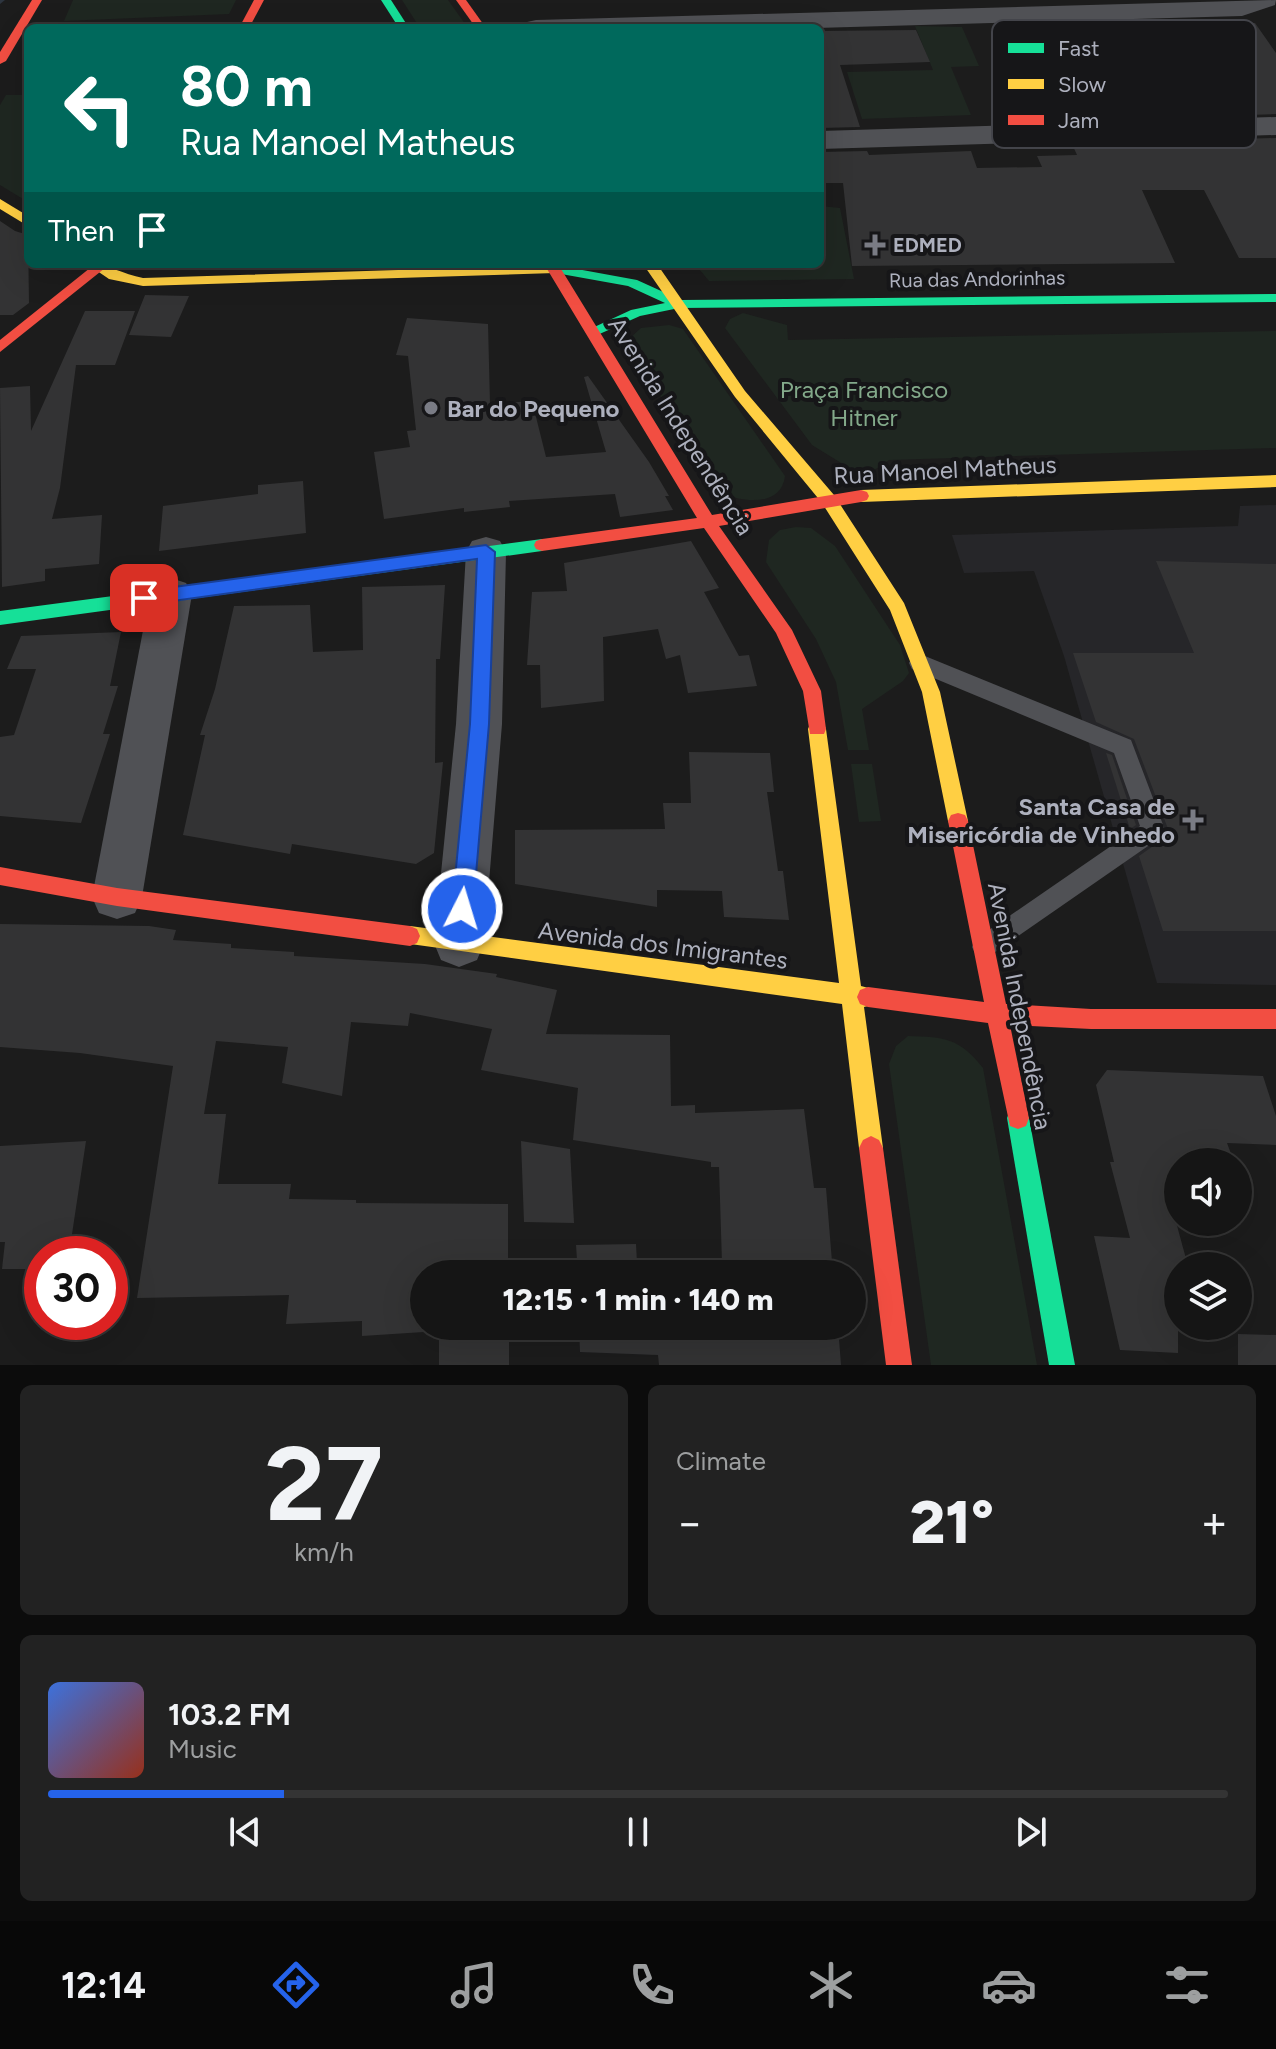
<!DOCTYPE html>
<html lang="en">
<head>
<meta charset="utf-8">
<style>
	:root { --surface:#151515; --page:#222; --text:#f1f3f6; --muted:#9d9fa0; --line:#343434; --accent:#2563eb }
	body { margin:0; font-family:Figtree,sans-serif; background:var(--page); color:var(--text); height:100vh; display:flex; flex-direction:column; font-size:30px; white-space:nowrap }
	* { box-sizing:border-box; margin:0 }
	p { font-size:26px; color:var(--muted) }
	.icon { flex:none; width:44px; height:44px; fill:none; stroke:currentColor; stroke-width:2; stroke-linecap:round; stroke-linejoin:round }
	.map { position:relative; height:1365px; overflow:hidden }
	.details { display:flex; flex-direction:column; gap:20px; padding:20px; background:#0c0c0c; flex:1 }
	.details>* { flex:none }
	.hud { position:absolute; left:24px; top:24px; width:800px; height:244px; border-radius:12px; box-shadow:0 8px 32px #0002,0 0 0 2px var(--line); background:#00695c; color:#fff; overflow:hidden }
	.buttons { position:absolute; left:1164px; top:1148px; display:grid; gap:16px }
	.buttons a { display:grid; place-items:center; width:88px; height:88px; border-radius:50%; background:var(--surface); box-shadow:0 8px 32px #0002,0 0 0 2px var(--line); font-size:40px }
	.speed { position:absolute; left:24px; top:1236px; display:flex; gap:16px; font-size:40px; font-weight:700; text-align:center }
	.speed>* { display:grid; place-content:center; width:104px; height:104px; border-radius:50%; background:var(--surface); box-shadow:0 8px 32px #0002,0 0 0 2px var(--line); line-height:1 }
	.speed .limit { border:12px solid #d22; background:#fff; color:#111 }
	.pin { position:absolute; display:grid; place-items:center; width:68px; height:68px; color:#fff; margin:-34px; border-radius:16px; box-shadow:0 4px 12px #0006 }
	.me { position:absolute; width:88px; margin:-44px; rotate:5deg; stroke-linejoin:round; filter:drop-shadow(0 0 6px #0008) }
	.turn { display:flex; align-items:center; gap:28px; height:168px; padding:0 24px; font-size:36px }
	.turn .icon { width:104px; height:104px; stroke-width:2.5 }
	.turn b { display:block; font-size:56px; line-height:68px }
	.then { display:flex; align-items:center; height:76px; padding:0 24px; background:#0003; gap:16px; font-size:30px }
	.big { font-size:60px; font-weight:800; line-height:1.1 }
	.details .tile { flex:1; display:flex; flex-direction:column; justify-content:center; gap:12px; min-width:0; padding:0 28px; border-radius:12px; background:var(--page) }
	.details .dial { align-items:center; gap:0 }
	.dial b { font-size:104px; line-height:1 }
	.song { display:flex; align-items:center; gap:24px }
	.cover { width:96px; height:96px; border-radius:12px; background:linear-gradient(135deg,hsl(220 70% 55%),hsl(10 70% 35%)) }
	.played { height:8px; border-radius:4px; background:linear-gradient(90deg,var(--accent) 20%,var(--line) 20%) }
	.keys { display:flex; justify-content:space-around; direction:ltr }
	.heat { display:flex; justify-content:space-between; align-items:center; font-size:44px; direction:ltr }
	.details .tiles { flex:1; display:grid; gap:20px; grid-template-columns:1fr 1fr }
	.tile:last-child { grid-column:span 2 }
	.trip { position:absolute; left:410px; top:1260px; width:456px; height:80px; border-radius:40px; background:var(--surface); box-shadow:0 8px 32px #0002,0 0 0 2px var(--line); font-weight:800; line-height:80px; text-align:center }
	.menu { display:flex; height:128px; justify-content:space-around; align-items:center; background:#080808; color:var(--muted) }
	.menu .icon { width:56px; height:56px }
	.menu .active { color:var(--accent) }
	.menu b { font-size:36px; color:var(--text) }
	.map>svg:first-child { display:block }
	.built { fill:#262629 }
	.green { fill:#1f2721 }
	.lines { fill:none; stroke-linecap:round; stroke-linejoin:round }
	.stream { fill:#2d353f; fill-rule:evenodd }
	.building { fill:#333334 }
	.lane { fill:#505155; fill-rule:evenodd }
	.street { fill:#505155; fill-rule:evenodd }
	.fast { fill:#16e098; fill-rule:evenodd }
	.slow { fill:#ffcf43; fill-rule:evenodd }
	.jam { fill:#f24e42; fill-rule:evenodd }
	.route { fill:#2563eb; stroke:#184099; stroke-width:2 }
	.poi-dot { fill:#7a7c85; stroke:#161618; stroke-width:3 }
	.labels { text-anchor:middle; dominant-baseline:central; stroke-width:8; stroke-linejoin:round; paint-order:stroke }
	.far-poi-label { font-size:20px; font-weight:bold; fill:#adb0bd; stroke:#161618; text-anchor:start }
	.far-street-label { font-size:20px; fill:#adb0bd; stroke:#161618 }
	.park-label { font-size:24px; fill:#83a98a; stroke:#161618 }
	.poi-label { font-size:24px; font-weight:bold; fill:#adb0bd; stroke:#161618; text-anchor:start }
	.street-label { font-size:24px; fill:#adb0bd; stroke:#161618 }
	.key { fill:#161618; stroke:#43444a; stroke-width:2 }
	.key-label { font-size:22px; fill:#adb0bd }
</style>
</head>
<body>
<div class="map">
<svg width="1276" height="1365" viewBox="0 0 1276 1365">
	<rect width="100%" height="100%" fill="#1c1c1c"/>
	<polygon class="built" points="1276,505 1276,985 1157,983 1064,656 1034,571 964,573 952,535 1238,526 1240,506"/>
	<g class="green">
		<polygon points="73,0 236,0 229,14 64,21"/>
		<polygon points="402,0 448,0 468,28 420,28"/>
		<polygon points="915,26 962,27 979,66 951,67 971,115 862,119 847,72 933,70"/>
		<polygon points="6,95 28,95 28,202 0,185 0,105"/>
		<polygon points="820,206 840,208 854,279 709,281 695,264 820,264"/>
		<polygon points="743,313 787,325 788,340 1276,331 1276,448 889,460 864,477 812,445 725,328 730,319"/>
		<path d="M669,325L683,329L785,476C781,507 745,502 722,494L629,346L628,340L641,328Z"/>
		<polygon points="796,527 811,528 835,546 900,645 909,673 903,681 862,709 869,750 848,750 836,682 816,639 766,562 769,540 780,530"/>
		<polygon points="851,764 872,764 881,821 859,822"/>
		<path d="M908,1036C945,1037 959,1038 983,1068L1037,1365H931L889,1064L896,1046Z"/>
	</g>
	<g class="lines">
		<polygon class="stream" points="0,0 5,0 0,4"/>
	</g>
	<g class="building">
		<polygon points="1159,23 1255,23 1276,53 1276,114 1060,121 1028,57 1014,57 999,27 1160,26"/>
		<polygon points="916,30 930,62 840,65 860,127 820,128 820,31"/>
		<polygon points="1276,138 1276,258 1239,258 1204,190 1142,190 1175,263 852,266 843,183 826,183 820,166 820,152 867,151 869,155 971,151 977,168 1042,167 1037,156 1077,155 1072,144"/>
		<polygon points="0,221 15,231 28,235 29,303 13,315 0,315"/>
		<polygon points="145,295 189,296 171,337 129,335"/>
		<polygon points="85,311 135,311 115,365 76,365 60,488 52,519 102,515 99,564 45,569 45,581 2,587 0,388 30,386 31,431"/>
		<polygon points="407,318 488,324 490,404 532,401 546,457 606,452 584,377 588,376 649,462 669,496 665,496 673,510 620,517 615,494 509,501 510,507 464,512 464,508 384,519 374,452 410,447 407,431 416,430 408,356 396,355"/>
		<polygon points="303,481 306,533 159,551 163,506 258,494 258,485"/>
		<polygon points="691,541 719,588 704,592 739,656 749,655 757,686 688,693 680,655 666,659 658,629 603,637 604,701 541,708 540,665 527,665 532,592 567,591 564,563"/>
		<polygon points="1156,561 1276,564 1276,931 1163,931 1139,856 1163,839 1168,829 1134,739 1096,722 1073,653 1194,653"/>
		<polygon points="445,585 440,659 436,659 435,763 443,762 434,853 416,864 292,844 290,854 183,835 205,735 200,735 215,689 234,606 310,605 313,652 363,650 362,587"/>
		<polygon points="121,632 110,686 118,686 103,734 110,734 81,823 0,816 0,737 14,735 36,669 7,669 21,636"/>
		<polygon points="689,752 770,753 774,792 767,792 778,871 783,871 789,920 724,917 722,891 657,890 657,907 515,884 515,830 665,829 663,803 691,803"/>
		<polygon points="1106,753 1112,755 1136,825 1130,829"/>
		<polygon points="0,924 149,926 176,930 173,940 231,944 231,948 294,952 294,956 425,964 497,974 496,977 557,990 546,1034 670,1035 671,1106 695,1105 695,1113 804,1109 814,1188 826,1188 833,1274 578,1274 576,1245 636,1244 637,1263 722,1263 719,1167 711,1167 711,1162 573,1140 578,1088 481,1070 492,1029 410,1013 408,1026 351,1022 342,1096 282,1083 288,1047 216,1041 204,1114 226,1114 218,1184 291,1184 289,1199 356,1200 356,1203 508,1204 508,1274 424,1274 424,1326 509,1326 509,1365 439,1365 439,1331 362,1336 362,1321 286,1324 289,1295 137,1298 173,1066 80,1053 0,1047"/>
		<polygon points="1107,1070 1263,1076 1276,1116 1276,1145 1227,1143 1234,1162 1178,1162 1176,1222 1188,1266 1178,1266 1178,1353 1120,1350 1094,1236 1130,1238 1110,1162 1114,1162 1096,1085"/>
		<polygon points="86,1141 69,1254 42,1254 42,1269 2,1269 5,1242 0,1242 0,1146"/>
		<polygon points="521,1141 570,1149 574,1223 524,1222"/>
		<polygon points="579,1326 838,1326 841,1365 659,1365 658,1355 580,1352"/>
		<polygon points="1238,1334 1276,1335 1276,1365 1238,1365"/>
	</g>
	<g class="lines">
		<polygon class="lane" points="920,654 1131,740 1165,830 1161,837 985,959 976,955 972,947 976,939 1140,826 1114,753 912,669 909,663 912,657"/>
		<g class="street">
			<polygon points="1276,0 1275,5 1242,16 816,28 523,28 527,22 536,20"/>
			<polygon points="1276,117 1276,135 820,149 820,131"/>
			<polygon points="486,537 500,541 506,552 502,724 484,943 477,960 459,967 441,960 434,943 456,724 466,552 472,541"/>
			<polygon points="171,578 186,583 192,594 142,897 135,913 117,919 99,913 92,897 150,594 156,583"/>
		</g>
		<g class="fast">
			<polygon points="381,0 391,0 409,28 399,28"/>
			<polygon points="555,265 637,280 681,300 1276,294 1276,302 679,308 640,316 595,336 588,332 590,329 631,310 665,303 628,286 550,272 548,269"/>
			<polygon points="542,539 550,545 542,551 0,625 0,611"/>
			<polygon points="1018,1107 1026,1110 1029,1118 1075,1365 1049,1365 1007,1118 1010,1110"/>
		</g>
		<g class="slow">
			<polygon points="0,199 28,216 28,226 0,209"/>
			<path d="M87,264C107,264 123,274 143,278L555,265L562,269L555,273L143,286L109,279Z"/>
			<polygon points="643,264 657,264 745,391 834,495 904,603 940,692 968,821 965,827 958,829 951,827 948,821 922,692 890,610 822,503 735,397"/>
			<polygon points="1276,475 1276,487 861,502 853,496 861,490"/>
			<polygon points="817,721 824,724 826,729 861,986 876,990 879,997 876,1004 864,1007 883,1148 879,1156 871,1160 863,1156 859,1148 842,1004 403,943 400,936 403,929 410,926 839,983 808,729 810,724"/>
		</g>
		<g class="jam">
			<polygon points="32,0 42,0 6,61 0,64 0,52"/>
			<polygon points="254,0 264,0 249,28 239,28"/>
			<polygon points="456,0 466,0 486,28 476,28"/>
			<polygon points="95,264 110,264 0,352 0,340"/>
			<polygon points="544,264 558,264 712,515 861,490 867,492 869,496 867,500 861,502 719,526 792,630 821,691 826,729 824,734 810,734 803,691 776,633 704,528 542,551 536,549 534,545 536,541 542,539 697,518"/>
			<polygon points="958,813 965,815 968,821 1006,1004 1091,1009 1276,1009 1276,1029 1091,1029 1010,1025 1029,1118 1026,1126 1018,1129 1010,1126 988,1023 868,1007 860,1004 857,997 860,990 868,987 984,1002 948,821 951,815"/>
			<polygon points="0,867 117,888 410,926 417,929 420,936 417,943 410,946 117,906 0,885"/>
			<polygon points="871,1136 879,1140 883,1148 912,1365 886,1365 859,1148 863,1140"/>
		</g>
	</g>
	<polygon class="route" points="486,545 495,552 489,724 473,909 470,915 462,918 455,915 452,909 470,724 477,559 144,605 136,598 144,591"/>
	<g class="poi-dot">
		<path d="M871 233h8v8h8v8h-8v8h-8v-8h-8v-8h8z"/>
		<circle cx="431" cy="408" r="8"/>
		<path d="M1189 808h8v8h8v8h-8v8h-8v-8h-8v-8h8z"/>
	</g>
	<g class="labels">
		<g class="far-poi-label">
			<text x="893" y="245">EDMED</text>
		</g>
		<g class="far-street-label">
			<text transform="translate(977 279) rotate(-1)">Rua das Andorinhas</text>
		</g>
		<g class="park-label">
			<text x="864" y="389">Praça Francisco<tspan x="864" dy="28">Hitner</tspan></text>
		</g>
		<g class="poi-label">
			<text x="447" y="408">Bar do Pequeno</text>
			<text x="1175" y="806" text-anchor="end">Santa Casa de<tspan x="1175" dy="28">Misericórdia de Vinhedo</tspan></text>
		</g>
		<g class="street-label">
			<text transform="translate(681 426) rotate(58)">Avenida Independência</text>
			<text transform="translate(945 470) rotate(-3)">Rua Manoel Matheus</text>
			<text transform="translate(663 945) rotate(7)">Avenida dos Imigrantes</text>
			<text transform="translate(1020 1006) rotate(79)">Avenida Independência</text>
		</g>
	</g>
	<rect x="992" y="20" width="264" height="128" rx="12" class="key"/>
	<rect x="1008" y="43" width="36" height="10" fill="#16e098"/>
	<rect x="1008" y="79" width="36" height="10" fill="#ffcf43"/>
	<rect x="1008" y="115" width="36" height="10" fill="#f24e42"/>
	<g class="key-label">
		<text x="1058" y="56">Fast</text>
		<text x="1058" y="92">Slow</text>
		<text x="1058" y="128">Jam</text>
	</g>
</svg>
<div class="buttons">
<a><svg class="icon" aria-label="sound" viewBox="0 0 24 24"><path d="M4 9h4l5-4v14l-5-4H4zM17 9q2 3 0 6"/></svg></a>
<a><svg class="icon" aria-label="layers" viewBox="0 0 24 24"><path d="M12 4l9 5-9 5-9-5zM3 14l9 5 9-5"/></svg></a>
</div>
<div class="speed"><div class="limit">30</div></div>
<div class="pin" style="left:144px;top:598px;background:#d93025"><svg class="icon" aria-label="arrive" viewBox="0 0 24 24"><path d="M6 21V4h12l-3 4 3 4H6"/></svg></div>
<svg class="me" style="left:462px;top:909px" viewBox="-20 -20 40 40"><circle r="17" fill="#2563eb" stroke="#fff" stroke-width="3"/><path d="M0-11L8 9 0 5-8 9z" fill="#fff"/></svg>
<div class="trip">12:15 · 1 min · 140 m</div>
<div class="hud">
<div class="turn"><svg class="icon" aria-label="left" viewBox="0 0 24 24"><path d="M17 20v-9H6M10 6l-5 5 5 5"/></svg><div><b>80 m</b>Rua Manoel Matheus</div></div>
<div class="then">Then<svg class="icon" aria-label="arrive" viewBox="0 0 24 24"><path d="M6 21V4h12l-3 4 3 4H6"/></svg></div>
</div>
</div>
<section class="details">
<div class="tiles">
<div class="tile dial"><b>27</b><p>km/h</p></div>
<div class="tile"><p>Climate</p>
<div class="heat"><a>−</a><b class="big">21°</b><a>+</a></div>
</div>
<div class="tile">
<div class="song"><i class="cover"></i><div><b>103.2 FM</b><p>Music</p></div></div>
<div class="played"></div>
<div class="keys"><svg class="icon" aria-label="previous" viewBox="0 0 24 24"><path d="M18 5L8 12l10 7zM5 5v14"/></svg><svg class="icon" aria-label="pause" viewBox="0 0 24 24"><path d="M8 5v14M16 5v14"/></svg><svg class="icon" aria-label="next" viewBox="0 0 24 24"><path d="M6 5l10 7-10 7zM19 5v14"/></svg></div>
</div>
</div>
</section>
<nav class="menu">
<b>12:14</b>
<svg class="icon active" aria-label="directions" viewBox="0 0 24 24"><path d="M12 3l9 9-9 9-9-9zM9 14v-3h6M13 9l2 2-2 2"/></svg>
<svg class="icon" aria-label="music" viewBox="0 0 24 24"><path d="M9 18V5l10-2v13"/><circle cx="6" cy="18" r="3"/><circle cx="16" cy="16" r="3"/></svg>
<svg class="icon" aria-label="phone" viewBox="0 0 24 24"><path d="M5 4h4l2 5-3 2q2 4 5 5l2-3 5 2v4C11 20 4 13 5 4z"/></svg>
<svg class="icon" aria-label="climate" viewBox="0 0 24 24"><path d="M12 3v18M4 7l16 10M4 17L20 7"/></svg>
<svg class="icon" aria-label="car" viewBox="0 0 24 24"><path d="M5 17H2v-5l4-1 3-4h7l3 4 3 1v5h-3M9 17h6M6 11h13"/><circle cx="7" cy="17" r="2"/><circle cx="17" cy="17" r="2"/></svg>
<svg class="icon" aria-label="filters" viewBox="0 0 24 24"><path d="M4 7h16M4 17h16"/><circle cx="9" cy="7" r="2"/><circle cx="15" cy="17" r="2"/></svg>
</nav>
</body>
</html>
